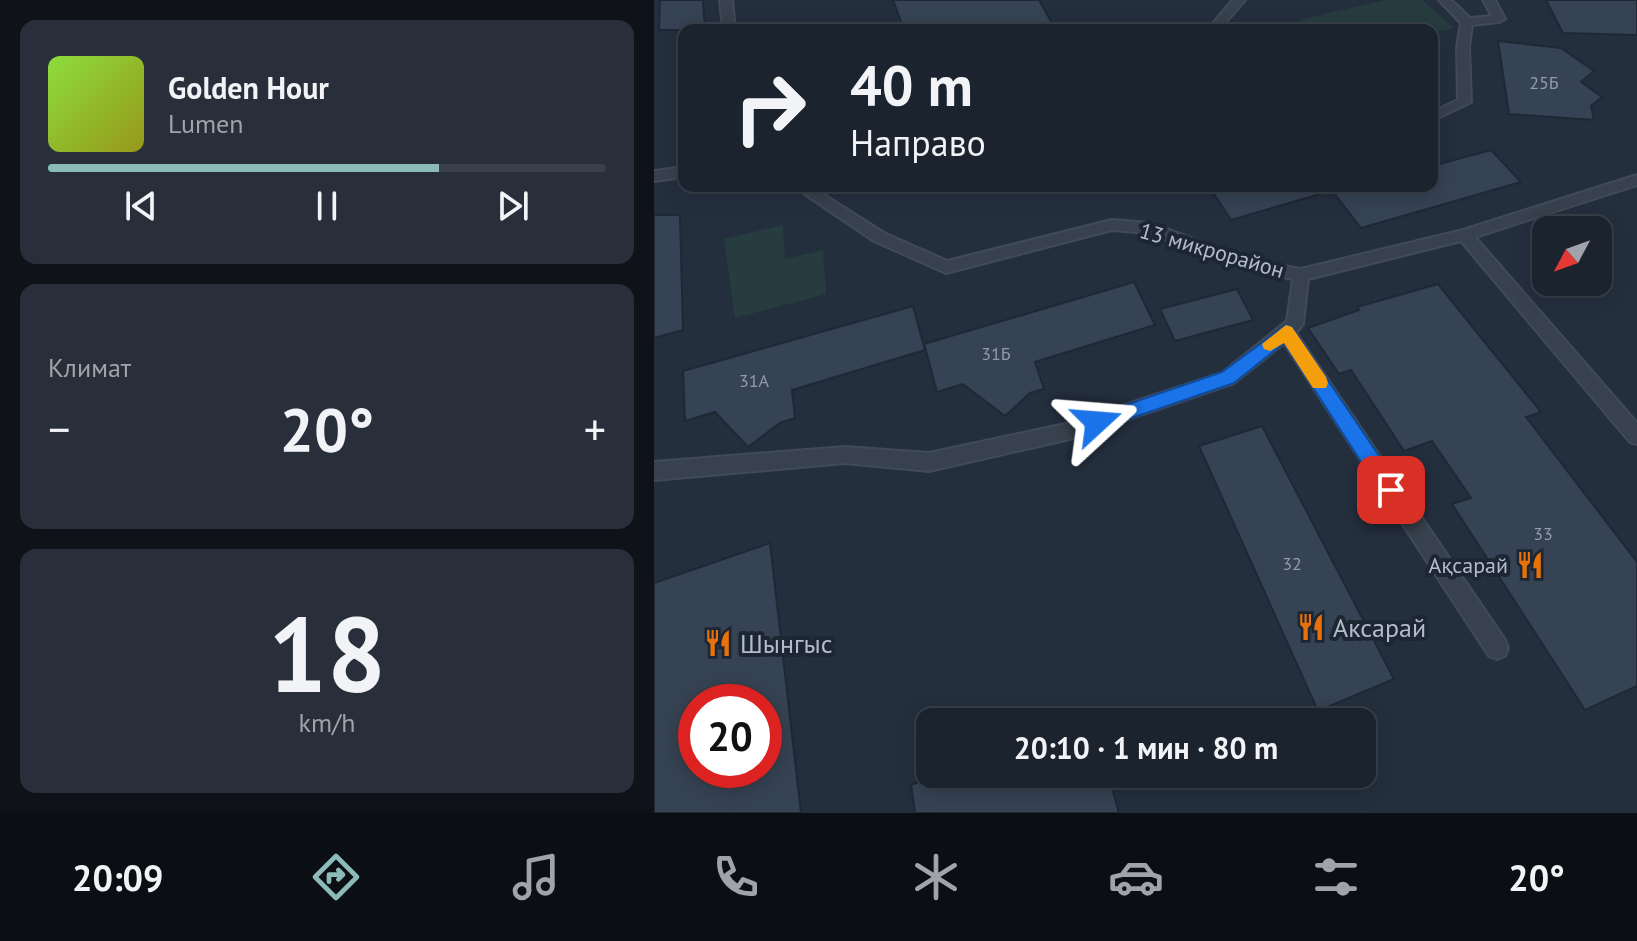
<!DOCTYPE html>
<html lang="ru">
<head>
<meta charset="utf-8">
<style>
	:root { --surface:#1b232e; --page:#282f3a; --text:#f1f3f6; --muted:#a0a4aa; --line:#39404a; --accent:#8bbbb9 }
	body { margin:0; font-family:"PT Sans",sans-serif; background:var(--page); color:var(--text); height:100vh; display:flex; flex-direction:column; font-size:30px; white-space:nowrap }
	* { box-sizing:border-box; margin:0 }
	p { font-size:26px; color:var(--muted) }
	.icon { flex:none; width:44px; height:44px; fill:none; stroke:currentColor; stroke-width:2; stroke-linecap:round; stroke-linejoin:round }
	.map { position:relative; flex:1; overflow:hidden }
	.panel { display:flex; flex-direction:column; gap:20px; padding:20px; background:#0f1319; width:654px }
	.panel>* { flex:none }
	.hud { position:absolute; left:24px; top:24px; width:760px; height:168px; border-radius:16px; box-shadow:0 4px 20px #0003,0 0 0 2px var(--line); background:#1b232e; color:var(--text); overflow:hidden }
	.needle { width:52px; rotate:229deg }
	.buttons { position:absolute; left:878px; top:216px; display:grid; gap:16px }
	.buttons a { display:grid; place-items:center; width:80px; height:80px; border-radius:16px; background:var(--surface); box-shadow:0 4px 20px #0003,0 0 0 2px var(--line); font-size:40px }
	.speed { position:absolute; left:24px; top:684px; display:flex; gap:16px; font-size:40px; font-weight:700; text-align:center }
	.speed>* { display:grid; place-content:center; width:104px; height:104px; border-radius:50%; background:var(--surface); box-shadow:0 4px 20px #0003,0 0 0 2px var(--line); line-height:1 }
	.speed .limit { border:12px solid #d22; background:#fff; color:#111 }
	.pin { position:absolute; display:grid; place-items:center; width:68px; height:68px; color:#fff; margin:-34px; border-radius:16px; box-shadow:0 4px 12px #0006 }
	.me { position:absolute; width:88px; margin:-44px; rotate:71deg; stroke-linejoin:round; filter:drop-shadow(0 0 6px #0008) }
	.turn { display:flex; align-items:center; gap:28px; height:168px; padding:0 40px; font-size:36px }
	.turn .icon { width:104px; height:104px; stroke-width:2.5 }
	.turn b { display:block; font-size:56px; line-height:68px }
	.big { font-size:60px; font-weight:700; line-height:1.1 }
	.panel .card { flex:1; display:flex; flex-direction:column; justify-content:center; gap:12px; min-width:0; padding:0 28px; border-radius:16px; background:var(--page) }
	.panel .dial { align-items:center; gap:0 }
	.dial b { font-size:104px; line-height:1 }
	.song { display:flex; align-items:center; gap:24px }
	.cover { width:96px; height:96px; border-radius:12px; background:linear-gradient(135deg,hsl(90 70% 55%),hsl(60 70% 35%)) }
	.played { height:8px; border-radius:4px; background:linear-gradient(90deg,var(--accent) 70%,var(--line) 70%) }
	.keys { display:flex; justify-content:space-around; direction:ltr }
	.heat { display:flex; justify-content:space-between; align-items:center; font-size:44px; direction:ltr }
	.trip { position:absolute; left:262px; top:708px; width:460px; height:80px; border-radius:16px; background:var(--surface); box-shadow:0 4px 20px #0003,0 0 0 2px var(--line); font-weight:700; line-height:80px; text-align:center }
	.tab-bar { display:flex; height:128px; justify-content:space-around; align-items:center; background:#0b0e12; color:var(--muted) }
	.tab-bar .icon { width:56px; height:56px }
	.tab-bar .selected { color:var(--accent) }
	.tab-bar b { font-size:36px; color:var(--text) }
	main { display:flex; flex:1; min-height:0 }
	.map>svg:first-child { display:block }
	.green { fill:#263c3f }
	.building { fill:#364354; stroke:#1f2835; stroke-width:2; fill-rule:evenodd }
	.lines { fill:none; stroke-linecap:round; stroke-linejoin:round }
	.lane-casing { stroke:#414a57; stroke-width:4 }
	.lane { fill:#38414e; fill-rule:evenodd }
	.route { fill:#1a73e8; stroke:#114b97; stroke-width:2 }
	.slow { fill:#f59e0b }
	.labels { text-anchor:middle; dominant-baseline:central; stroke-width:8; stroke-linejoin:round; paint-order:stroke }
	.number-label { font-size:18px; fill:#929caa }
	.street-label { font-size:22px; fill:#b4bcc9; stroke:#1d2633 }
	.poi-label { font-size:22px; fill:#b4bcc9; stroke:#1d2633; text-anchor:end }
	.near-poi-label { font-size:26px; fill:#b4bcc9; stroke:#1d2633; text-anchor:start }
</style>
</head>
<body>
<main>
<section class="panel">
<div class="card">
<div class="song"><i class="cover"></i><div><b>Golden Hour</b><p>Lumen</p></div></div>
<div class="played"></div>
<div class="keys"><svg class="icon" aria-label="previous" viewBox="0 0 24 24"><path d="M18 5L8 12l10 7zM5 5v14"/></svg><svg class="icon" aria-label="pause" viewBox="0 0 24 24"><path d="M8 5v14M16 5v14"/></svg><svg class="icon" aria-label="next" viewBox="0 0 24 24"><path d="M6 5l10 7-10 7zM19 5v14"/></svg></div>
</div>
<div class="card"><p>Климат</p>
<div class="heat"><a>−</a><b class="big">20°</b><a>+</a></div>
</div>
<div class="card dial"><b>18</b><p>km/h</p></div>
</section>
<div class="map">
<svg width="983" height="813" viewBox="0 0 983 813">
	<rect width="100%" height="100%" fill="#242f3e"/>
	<g class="green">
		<polygon points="732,0 768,0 800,28 778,33 778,30 654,30 645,20"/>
		<polygon points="129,225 131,259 169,250 172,294 81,318 70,239"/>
	</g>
	<g class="building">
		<polygon points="6,0 49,0 51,30 5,30"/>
		<polygon points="239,0 385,0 402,30 250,30"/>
		<polygon points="892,0 983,0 983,35 909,33"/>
		<polygon points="844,41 907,48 940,71 927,82 948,97 937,106 940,120 855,114"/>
		<polygon points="837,150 867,182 707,228 680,193 707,186 778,186 778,166"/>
		<polygon points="555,186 665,186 666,194 577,220"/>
		<polygon points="0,215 26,215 29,330 0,338"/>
		<polygon points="480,282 501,325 381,362 390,389 376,393 351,416 309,384 283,392 270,344"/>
		<polygon points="784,284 887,412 872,417 983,562 983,686 931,710 798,504 817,498 778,441 750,451 697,370 685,374 654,328 705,310 703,307"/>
		<polygon points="583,289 599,320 521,341 506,309"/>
		<polygon points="259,306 271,350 138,390 141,418 126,423 94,447 61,412 31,421 29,371"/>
		<polygon points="608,426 740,679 664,711 545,446"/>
		<path d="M116,543L147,813H0V583ZM42,702H110V770H42Z"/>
		<polygon points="286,774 454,774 465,813 261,813 257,785"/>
	</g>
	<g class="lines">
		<g class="lane-casing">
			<g id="lane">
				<polygon points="66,0 78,0 81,30 69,30"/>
				<polygon points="579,0 591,0 571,23 574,30 562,30 559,23"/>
				<polygon points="785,0 797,0 816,18 838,16 829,0 841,0 851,19 845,22 818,25 815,47 817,102 778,121 778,112 804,100 803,47 807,23"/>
				<polygon points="30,167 30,177 0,181 0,171"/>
				<polygon points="983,175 983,185 821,237 983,423 983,444 976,442 807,241 654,279 649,324 642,333 851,640 854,648 851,656 843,659 835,656 630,343 580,383 416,439 275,471 191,463 0,480 0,462 191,447 275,453 416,423 568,373 633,321 639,279 588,269 494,233 458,230 292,273 220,241 139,186 156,186 230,233 293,261 458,220 496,223 596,260 647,269 809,230"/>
			</g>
		</g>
		<use href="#lane" class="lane"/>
	</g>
	<polygon class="route" points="632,325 638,327 744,484 747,490 744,497 737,499 730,497 630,343 580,383 443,430 436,428 433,422 436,417 568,372"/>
	<polygon class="slow" points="632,325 638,327 672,377 674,383 672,388 659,388 630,343 616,351 610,349 608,344"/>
	<defs>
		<g id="restaurant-bare" transform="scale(2.16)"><path d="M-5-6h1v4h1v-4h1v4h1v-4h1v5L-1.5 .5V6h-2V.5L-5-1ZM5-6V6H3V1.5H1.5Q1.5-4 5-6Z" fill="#e8710a" stroke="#1d2633" stroke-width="2.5" paint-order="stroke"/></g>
	</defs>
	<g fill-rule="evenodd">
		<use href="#restaurant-bare" x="876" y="565"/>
		<use href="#restaurant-bare" x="657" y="627"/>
		<use href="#restaurant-bare" x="64" y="643"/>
	</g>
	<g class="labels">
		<g class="number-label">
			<text x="890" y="82">25Б</text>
			<text x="342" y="353">31Б</text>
			<text x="100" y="380">31А</text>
			<text x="889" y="533">33</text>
			<text x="638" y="563">32</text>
		</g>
		<g class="street-label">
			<text transform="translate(558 250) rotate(16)">13 микрорайон</text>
		</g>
		<g class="poi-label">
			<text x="854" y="565">Ақсарай</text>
		</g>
		<g class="near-poi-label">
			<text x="679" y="627">Аксарай</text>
			<text x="86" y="643">Шынгыс</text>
		</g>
	</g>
</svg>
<div class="buttons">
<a><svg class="needle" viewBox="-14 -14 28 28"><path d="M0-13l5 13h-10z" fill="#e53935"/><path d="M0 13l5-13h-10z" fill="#a0a4aa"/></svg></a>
</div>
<div class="speed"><div class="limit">20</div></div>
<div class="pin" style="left:737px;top:490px;background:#d93025"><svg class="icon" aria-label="arrive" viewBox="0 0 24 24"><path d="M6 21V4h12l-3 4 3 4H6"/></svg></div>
<svg class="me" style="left:443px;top:422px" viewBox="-20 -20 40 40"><path d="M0-17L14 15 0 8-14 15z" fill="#1a73e8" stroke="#fff" stroke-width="4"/></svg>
<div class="trip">20:10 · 1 мин · 80 m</div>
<div class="hud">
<div class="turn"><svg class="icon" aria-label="right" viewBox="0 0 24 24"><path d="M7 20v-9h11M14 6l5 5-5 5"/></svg><div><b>40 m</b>Направо</div></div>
</div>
</div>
</main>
<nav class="tab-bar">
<b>20:09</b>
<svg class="icon selected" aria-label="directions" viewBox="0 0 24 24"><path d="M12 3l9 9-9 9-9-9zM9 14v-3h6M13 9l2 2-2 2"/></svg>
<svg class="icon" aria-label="music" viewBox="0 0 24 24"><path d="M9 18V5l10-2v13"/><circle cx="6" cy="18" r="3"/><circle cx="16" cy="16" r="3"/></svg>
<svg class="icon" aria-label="phone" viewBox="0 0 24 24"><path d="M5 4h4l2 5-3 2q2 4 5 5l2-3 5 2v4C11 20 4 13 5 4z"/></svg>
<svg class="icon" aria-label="climate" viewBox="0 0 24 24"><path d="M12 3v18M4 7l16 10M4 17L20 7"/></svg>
<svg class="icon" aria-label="car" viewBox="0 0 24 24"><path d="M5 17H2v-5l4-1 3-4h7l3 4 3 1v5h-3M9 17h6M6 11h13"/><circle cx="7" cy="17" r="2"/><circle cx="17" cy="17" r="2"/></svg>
<svg class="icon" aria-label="filters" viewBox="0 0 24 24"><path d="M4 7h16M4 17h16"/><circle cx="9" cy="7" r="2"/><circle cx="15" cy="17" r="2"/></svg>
<b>20°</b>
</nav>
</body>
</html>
